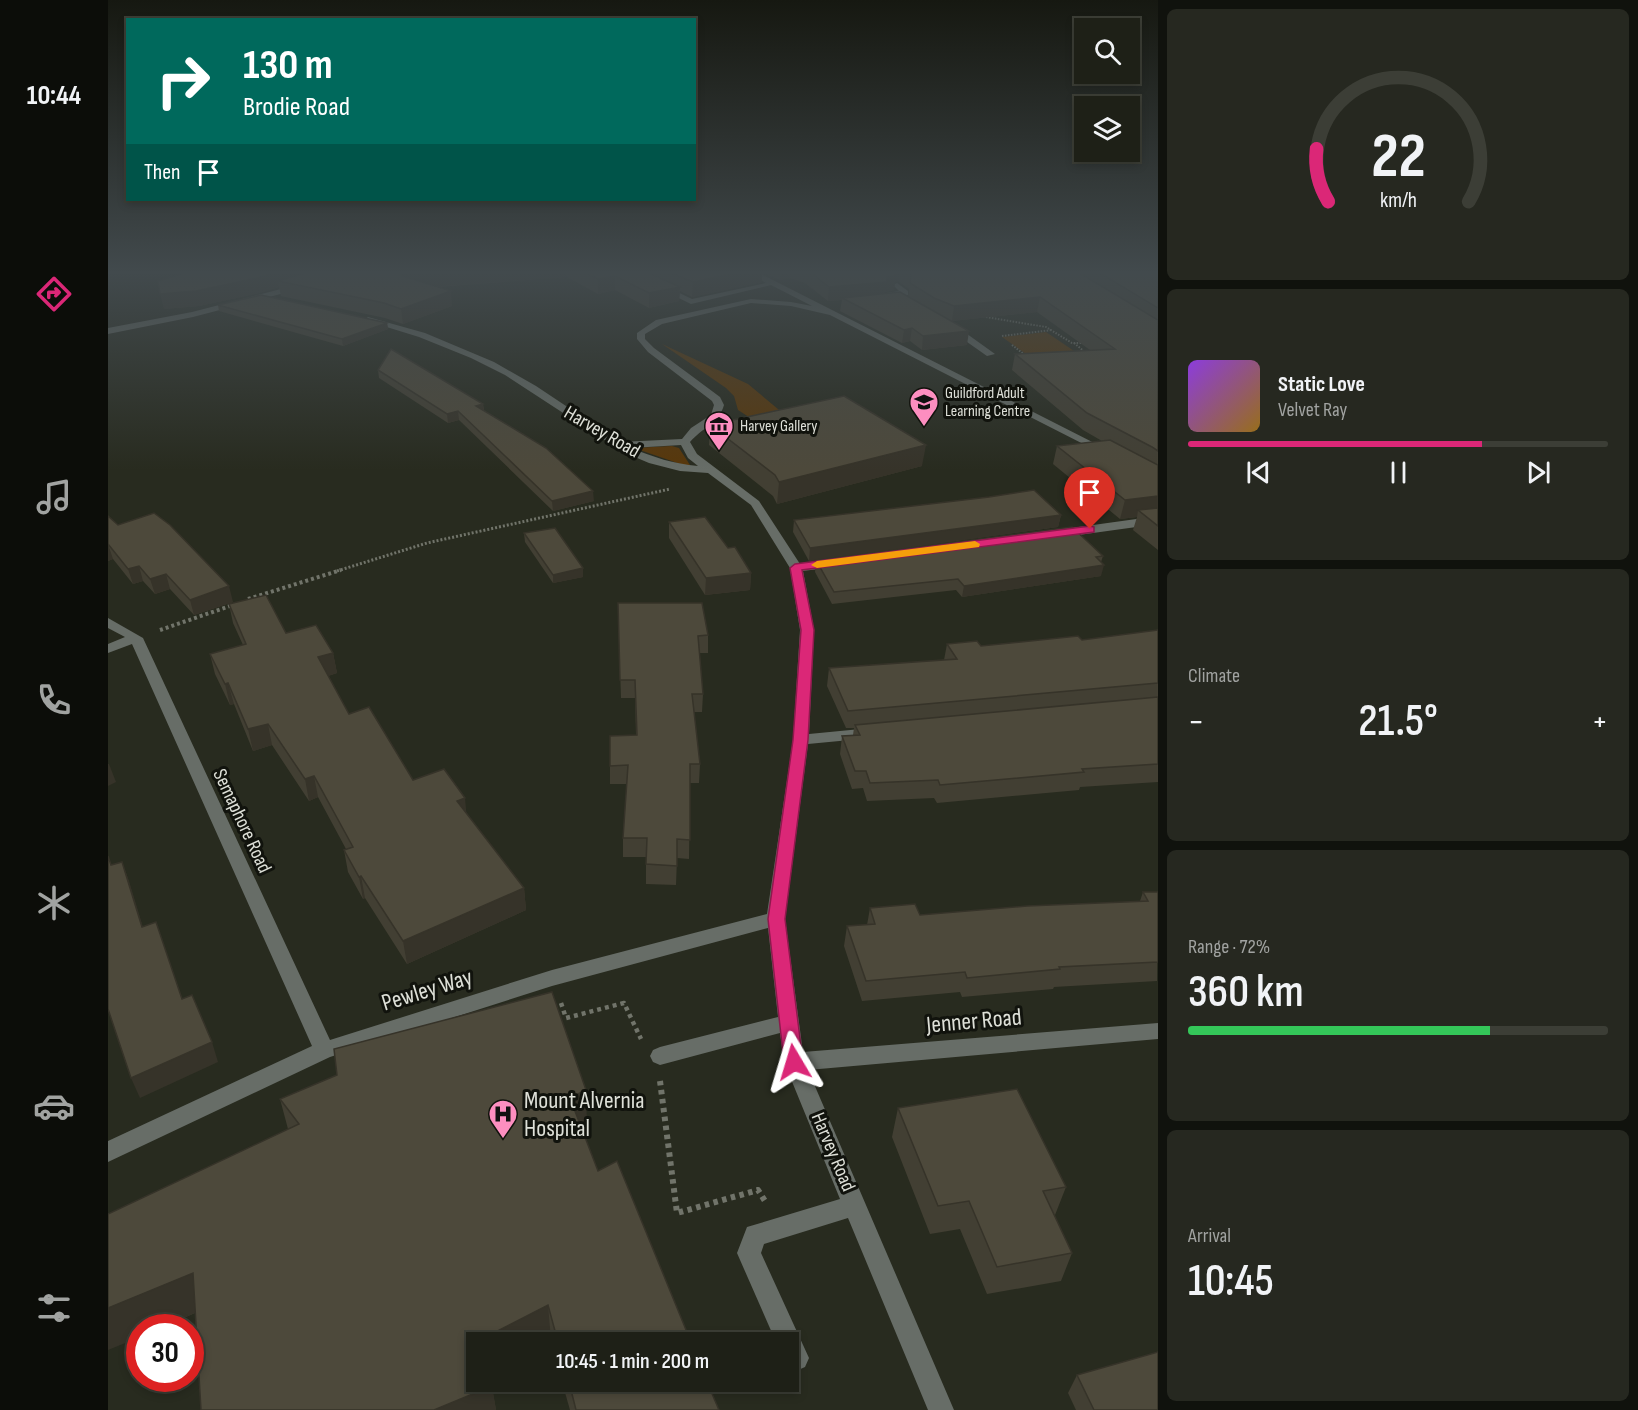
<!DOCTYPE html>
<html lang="en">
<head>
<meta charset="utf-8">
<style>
	:root { --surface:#1e2017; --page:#262820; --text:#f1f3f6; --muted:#a1a3a1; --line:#3c3e36; --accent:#db2777 }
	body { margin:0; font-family:"Sofia Sans Condensed",sans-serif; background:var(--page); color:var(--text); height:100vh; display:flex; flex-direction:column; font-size:22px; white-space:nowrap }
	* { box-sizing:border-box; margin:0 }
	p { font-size:20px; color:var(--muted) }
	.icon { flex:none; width:33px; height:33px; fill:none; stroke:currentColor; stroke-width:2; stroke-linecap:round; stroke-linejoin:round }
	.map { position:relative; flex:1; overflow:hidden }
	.drawer { display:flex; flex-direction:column; gap:9px; padding:9px; background:#10120d; width:480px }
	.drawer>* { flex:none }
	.hud { position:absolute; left:18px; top:18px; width:570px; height:183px; border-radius:0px; box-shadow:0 3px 9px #0003,0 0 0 2px var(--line); background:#00695c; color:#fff; overflow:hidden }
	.tools { position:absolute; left:966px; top:18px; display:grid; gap:12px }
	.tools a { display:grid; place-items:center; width:66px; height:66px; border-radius:0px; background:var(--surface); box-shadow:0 3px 9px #0003,0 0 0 2px var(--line); font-size:30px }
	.speed { position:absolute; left:18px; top:1314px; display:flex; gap:12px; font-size:30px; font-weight:700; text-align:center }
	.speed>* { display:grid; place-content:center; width:78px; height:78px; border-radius:50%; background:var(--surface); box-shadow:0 3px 9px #0003,0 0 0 2px var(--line); line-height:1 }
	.speed .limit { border:9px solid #d22; background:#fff; color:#111 }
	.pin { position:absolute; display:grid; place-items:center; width:51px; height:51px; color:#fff; margin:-62px -26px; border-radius:50% 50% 50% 0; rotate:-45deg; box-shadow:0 0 6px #0007 }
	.pin .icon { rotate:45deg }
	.me { position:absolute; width:66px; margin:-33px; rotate:353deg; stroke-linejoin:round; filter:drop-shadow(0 0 4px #0008) }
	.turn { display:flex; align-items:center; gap:21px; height:126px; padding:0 18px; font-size:27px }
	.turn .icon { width:78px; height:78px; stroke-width:2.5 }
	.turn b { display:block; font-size:42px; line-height:51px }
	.then { display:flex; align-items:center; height:57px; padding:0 18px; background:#0003; gap:12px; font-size:22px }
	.big { font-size:45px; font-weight:600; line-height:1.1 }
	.drawer .tile { flex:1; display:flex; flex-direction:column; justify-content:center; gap:9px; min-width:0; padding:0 21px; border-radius:9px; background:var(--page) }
	.drawer .dial { align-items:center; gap:0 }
	.dial svg { height:156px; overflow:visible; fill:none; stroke:var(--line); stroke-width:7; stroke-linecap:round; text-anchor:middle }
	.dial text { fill:var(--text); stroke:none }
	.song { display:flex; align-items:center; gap:18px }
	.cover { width:72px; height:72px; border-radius:9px; background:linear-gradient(135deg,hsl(270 70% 55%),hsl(40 70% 35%)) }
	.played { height:6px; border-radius:3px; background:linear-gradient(90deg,var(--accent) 70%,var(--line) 70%) }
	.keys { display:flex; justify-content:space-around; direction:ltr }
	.heat { display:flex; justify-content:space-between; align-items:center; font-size:33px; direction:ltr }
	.charge { height:9px; border-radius:4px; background:linear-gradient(90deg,#34c759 72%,var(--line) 0) }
	.trip { position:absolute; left:358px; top:1332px; width:333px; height:60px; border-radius:0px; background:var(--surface); box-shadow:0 3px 9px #0003,0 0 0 2px var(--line); font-weight:600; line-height:60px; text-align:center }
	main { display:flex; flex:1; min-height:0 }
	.tab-bar { display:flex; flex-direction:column; width:108px; justify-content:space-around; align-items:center; background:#0c0d09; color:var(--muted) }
	.tab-bar .icon { width:42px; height:42px }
	.tab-bar .on { color:var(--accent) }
	.tab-bar b { font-size:27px; color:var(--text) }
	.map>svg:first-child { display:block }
	.green { fill:#58370a }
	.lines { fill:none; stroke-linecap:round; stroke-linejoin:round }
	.path-far4 { stroke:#71746a; stroke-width:2; stroke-dasharray:1.5 1.5; stroke-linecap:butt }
	.path-far3 { stroke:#71746a; stroke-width:3; stroke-dasharray:2 2; stroke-linecap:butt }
	.path-far2 { stroke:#71746a; stroke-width:4; stroke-dasharray:3 3; stroke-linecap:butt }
	.path-far1 { stroke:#71746a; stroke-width:4.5; stroke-dasharray:4 4; stroke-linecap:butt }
	.path { stroke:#71746a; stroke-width:6; stroke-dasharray:4.5 4.5; stroke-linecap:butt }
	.minor { fill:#676d67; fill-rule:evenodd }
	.wall { fill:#423f33; fill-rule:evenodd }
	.shaded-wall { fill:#363329 }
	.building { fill:#4d493b; stroke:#363329; stroke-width:1.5 }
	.route { fill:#db2777; stroke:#8e194d; stroke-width:1.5 }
	.slow { fill:#f59e0b }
	.labels { text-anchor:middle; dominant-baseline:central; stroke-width:6; stroke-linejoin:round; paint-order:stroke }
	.far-poi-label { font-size:16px; fill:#dee0d8; stroke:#11130d; text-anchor:start }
	.street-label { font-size:20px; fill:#dee0d8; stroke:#11130d }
	.near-street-label { font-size:24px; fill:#dee0d8; stroke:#11130d }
	.near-poi-label { font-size:24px; fill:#dee0d8; stroke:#11130d; text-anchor:start }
</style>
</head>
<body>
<main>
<nav class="tab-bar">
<b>10:44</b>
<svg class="icon on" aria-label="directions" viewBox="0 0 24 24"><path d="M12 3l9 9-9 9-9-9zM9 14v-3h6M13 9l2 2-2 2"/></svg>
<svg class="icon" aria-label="music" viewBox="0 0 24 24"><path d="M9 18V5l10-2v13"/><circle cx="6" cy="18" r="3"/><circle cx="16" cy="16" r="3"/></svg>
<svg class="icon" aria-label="phone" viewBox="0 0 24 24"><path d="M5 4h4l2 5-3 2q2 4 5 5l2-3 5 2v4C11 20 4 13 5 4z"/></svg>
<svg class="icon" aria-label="climate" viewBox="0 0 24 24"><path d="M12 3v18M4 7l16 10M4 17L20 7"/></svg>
<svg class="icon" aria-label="car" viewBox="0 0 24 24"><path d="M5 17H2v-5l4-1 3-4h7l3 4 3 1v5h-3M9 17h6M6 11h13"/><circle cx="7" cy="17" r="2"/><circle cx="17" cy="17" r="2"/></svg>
<svg class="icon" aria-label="filters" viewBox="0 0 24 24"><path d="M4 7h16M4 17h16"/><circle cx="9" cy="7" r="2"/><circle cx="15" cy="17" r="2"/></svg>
</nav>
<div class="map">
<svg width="1050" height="1410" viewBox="0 0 1050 1410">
	<rect width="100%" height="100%" fill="#282b1f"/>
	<g class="green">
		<polygon points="938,332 981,361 935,366 894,337"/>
		<polygon points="554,344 640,384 688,424 661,430 630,410 626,396 618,388"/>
		<polygon points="564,446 571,448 582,465 578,466 526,448"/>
	</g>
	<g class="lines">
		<g class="path-far4">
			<polyline points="878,317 938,327 964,343 976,343"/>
			<polyline points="894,336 944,330"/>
			<polyline points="966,343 977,352"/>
			<polyline points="904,345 917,355"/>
		</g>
		<polyline class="path-far3" points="229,571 319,543 562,489"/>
		<g class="path-far2">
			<polyline points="140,599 233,570"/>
			<polyline points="52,630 125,605"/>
		</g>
		<polyline class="path-far1" points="453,1003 458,1018 516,1003 533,1039"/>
		<polyline class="path" points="552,1081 569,1213 650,1190 657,1201"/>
		<g class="minor">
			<path d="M639,272H649L1002,451L997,454L993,453L722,315L683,306L643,303L554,324L537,334V339L546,348L612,397L616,405C611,423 594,428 582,442L589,454L651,501L692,564L726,559L732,563L726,567L695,571L706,630L701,734L763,728L771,733L763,738L700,744L677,919L695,1052L1050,1023V1039L700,1070L846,1410H820L740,1218L656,1244L653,1253L701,1358L697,1367L688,1371L681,1368V1342H668L629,1253L639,1227L732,1199L676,1062L672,1033L552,1065L545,1062L542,1056L545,1050L552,1047L670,1017L660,928L444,986L222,1057L0,1162V1141L204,1046L24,644L0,653V644L17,637L0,628V618L35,638L222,1040L444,970L659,914L685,740L692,630L682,568L643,505L600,473L572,471L541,463L515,452L397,375L363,358L311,337L256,320L260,317L317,333L386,362L428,386L512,442L574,439L583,428L603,415L606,405L604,401L540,352L529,339V333L548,320L643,299L683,302L704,306L663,285L583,304L550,288L557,286L584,299L658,283ZM573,445L580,458L590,466C566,464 545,457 523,448Z"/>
			<polygon points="789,283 800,291 800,295 773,298 773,294 791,291 785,285"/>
			<polygon points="192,284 196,286 195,288 85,317 0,334 0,328 84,312"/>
			<polygon points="842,326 848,326 887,354 879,356 842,330"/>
			<polygon points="1050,516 1050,524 949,538 943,534 949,530"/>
		</g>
	</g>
	<g class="wall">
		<polygon points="80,272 654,272 654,282 584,297 572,291 571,301 541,308 507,290 490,294 459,277 329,287 344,306 295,324 277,318 173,296 171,287 151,293 91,306 56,309"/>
		<path d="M655,272H1050V550L1025,530L1029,517L1012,519L945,464L949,446L994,441L975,430L904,370L907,354L982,350L929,312L844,321L859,345L814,350L802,341L794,343L732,311L734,300L720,301L697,283L682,278L672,280ZM790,281L801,289L800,297L777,293V292L786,290L787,282Z"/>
		<polygon points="110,305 279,323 280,329 235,346 111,311"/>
		<polygon points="270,370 375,404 376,411 486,501 445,511 351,420 340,423 271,378"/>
		<polygon points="602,425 814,466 669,504 665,496 601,445"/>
		<polygon points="953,515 950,527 701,561 685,532 686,520"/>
		<polygon points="0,516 10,525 125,602 86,615 62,589 47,594 35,581 25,584 5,559 0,561"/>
		<polygon points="561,522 620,548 643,573 642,590 597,595 561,538"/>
		<polygon points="416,533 475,577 445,583 417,542"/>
		<polygon points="995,556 993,562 993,576 854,597 848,590 724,604 707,572 708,560"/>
		<polygon points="510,603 600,635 600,653 591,653 595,694 594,712 586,712 592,764 591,783 582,783 581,859 569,858 568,885 538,884 538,857 515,857 515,838 519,784 502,784 502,736 528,735 527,698 513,698"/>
		<polygon points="121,604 178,633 225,653 229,673 220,676 241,714 305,780 359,814 416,888 418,910 299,964 257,898 255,899 240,872 236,850 238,849 210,797 201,801 164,745 145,751 126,704 122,705 107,674 102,654 135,645 125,623"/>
		<polygon points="1050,630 1050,782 972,787 971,790 829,803 826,798 759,801 755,788 744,789 732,754 734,736 745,735 746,728 738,728 719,686 721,668 836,660 839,644 873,646 974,640"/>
		<polygon points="1035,892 1050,892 1049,981 946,987 945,989 854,997 852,992 754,1001 736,946 739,926 759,925 762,908 812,915 1032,901"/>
		<polygon points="172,1099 479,1126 474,1129 490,1171 583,1342 444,1342 443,1340 369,1342 383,1382 388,1410 93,1410 87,1313 53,1328 32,1328 180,1129"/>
		<polygon points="790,1108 958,1187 947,1215 946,1215 964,1253 953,1281 879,1294 852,1229 822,1234 784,1137"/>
		<polygon points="969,1375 1050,1410 968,1410 960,1393"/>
		<polygon points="454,1382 599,1382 611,1410 462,1410"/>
	</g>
	<g class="shaded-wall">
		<polygon points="170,272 221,272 170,281 171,287 151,293 91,306 56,309 52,294"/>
		<polygon points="328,272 459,272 459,277 293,289 292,275"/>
		<polygon points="632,272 654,272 654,282 584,297 585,282"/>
		<polygon points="672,272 682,272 682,278 672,280"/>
		<polygon points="785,272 792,272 790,281 787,282 786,290 777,292 777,296 734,298 734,300 720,301 721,287 779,277"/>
		<polygon points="507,276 507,290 490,294 490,279"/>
		<polygon points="572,287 571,301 541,308 541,293"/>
		<polygon points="343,291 344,306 295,324 293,309"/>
		<polygon points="932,297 929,312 844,321 846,306"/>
		<polygon points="279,323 280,329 235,346 234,339"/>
		<polygon points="804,328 802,341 794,343 796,330"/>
		<polygon points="861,331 859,345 814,350 815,336"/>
		<polygon points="375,404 376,413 368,406"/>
		<polygon points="350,411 351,420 340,423 339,414"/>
		<polygon points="818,445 814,466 669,504 671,482"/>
		<polygon points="485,491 486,501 445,511 444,501"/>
		<polygon points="1050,496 1050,514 1030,510 1029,517 1012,519 1017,500"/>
		<polygon points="953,515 950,527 701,561 702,548"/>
		<polygon points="0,544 5,559 0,561"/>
		<polygon points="996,565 993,576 854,597 856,586"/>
		<polygon points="31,566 35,581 25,584 20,569"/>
		<polygon points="475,568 475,577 445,583 445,575"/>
		<polygon points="643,573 642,590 597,595 598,578"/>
		<polygon points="58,574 62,589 47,594 42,579"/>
		<polygon points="121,586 125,602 86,615 82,600"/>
		<polygon points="225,653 229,673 214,678 210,657"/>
		<polygon points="120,683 126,704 122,705 117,684"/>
		<polygon points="160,724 164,745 145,751 140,729"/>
		<polygon points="0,764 1,764 8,782 0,786"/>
		<polygon points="206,776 210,797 201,801 197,779"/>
		<polygon points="357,798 359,820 349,801"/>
		<polygon points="14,862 21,881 41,947 34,927"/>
		<polygon points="253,876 257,898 255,899 251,877"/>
		<polygon points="416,888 418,910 299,964 295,941"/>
		<polygon points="104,1042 110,1062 32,1098 23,1078"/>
		<polygon points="478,1090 479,1126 464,1134 462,1098"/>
		<polygon points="85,1273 100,1307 53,1328 32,1328 32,1337 0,1350 0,1308"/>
		<polygon points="440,1305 443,1340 437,1342 377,1342 376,1338"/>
		<polygon points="384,1386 388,1410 326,1410"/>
	</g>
	<g class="building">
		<polygon points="80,272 170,272 149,278 88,291 52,294 50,281"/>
		<polygon points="200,272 328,272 292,275 343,291 293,309 276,303 170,281"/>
		<polygon points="476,272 539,272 572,287 541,293 507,276 490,279"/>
		<polygon points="561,272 632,272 585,282"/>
		<polygon points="702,272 787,272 788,275 779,277 779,282 721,287"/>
		<polygon points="800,272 970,272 1050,320 1050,451 1044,447 979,413 907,354 1007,349 932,297 846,306 826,298 802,283 803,275"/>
		<polygon points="990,272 1050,272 1050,308"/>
		<polygon points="792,292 861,331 815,336 804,328 796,330 734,298"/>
		<polygon points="153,295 279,323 234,339 110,305"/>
		<polygon points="283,349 375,404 368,406 438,448 485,491 444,501 350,411 339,414 270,370"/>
		<polygon points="736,396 818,445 671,482 667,475 602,425"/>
		<polygon points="1002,440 1050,465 1050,496 1017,500 949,446"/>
		<polygon points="926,490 953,515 702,548 686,520 881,497"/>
		<polygon points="1050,508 1050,526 1030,510"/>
		<polygon points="46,513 62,525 121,586 82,600 58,574 42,579 31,566 20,569 0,544 0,516 10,525"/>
		<polygon points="597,517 620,548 627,547 643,573 598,578 561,522"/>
		<polygon points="964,527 995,556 988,557 996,565 856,586 850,579 726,592 708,560"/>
		<polygon points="447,528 475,568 445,575 416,533"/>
		<polygon points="158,595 178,633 208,625 225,653 210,657 241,714 261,707 305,780 336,769 357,798 349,801 416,888 295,941 253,876 251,877 236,850 245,847 206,776 197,779 160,724 140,729 120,683 117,684 102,654 138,644 121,604"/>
		<polygon points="510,603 594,603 600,635 590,636 595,694 584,694 592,764 582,764 582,840 569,839 569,866 538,864 539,838 515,838 520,765 502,766 502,736 529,735 527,680 512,680"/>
		<polygon points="1050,630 1050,683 740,711 721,668 849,659 839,644 869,641 873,646 970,636 974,640"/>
		<polygon points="1050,697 1050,764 974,769 976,772 832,785 830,780 762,783 758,771 747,771 734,736 752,735 747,725"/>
		<polygon points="0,856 3,865 14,862 34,927 48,922 74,999 84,995 104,1042 23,1078 0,1009"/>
		<polygon points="1035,892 1050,892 1050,962 951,967 952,969 859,978 857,972 758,981 739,926 767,924 762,908 807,904 812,915 919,906 1040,901"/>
		<polygon points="444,992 478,1090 462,1098 490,1171 509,1161 583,1342 450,1342 440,1305 376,1338 377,1342 369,1342 369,1382 383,1382 384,1386 326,1410 93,1410 85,1273 0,1308 0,1214 191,1124 172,1099 229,1075 226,1049"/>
		<polygon points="909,1089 958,1187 935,1191 964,1253 889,1267 861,1201 830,1206 790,1108"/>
		<polygon points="1050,1352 1050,1410 986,1410 969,1375"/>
		<polygon points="461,1382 599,1382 611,1410 468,1410"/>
	</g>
	<linearGradient id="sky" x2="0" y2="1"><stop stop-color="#161811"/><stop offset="0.58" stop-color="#424a4d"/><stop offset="1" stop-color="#424a4d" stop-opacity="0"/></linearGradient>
	<rect width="1050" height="470" fill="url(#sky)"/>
	<polygon class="route" points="982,526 986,527 986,532 694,570 706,630 700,740 677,919 695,1062 693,1067 686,1070 679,1067 676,1062 660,919 685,740 693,630 682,568 687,564"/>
	<polygon class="slow" points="867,541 872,544 871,547 709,568 703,565 709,561"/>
	<defs>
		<g id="university-pin" transform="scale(1.5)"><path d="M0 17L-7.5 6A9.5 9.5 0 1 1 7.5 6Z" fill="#fd8ec0" stroke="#11130d"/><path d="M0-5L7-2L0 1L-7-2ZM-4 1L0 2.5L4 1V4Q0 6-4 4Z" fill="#111"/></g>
		<g id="museum-pin" transform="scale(1.5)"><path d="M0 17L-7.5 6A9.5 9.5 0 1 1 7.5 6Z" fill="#fd8ec0" stroke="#11130d"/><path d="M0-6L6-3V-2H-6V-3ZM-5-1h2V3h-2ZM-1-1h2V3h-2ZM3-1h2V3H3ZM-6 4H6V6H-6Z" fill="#111"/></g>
		<g id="hospital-pin" transform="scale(1.5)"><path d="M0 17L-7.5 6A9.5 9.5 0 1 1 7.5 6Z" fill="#fd8ec0" stroke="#11130d"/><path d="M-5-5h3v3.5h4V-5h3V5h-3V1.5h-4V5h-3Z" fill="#111"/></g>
	</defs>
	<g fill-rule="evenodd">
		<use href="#university-pin" x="816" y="402"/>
		<use href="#museum-pin" x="611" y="426"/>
		<use href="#hospital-pin" x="395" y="1114"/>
	</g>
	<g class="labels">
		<g class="far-poi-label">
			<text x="837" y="393">Guildford Adult<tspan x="837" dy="18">Learning Centre</tspan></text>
			<text x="632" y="426">Harvey Gallery</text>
		</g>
		<g class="street-label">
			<text transform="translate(494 432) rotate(30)">Harvey Road</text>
			<text transform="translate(134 821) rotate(65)">Semaphore Road</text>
			<text transform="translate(725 1152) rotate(67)">Harvey Road</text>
		</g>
		<g class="near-street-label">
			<text transform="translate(319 990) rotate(-17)">Pewley Way</text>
			<text transform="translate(866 1021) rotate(-5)">Jenner Road</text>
		</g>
		<g class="near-poi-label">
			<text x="416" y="1100">Mount Alvernia<tspan x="416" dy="28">Hospital</tspan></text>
		</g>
	</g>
</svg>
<div class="tools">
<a><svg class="icon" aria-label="search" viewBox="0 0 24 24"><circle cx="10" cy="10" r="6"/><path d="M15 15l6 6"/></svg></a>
<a><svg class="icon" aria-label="layers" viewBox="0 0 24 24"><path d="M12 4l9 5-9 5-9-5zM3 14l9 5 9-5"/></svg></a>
</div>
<div class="speed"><div class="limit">30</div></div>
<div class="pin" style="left:982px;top:529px;background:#d93025"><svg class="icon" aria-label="arrive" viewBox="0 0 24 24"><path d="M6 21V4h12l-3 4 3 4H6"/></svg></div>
<svg class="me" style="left:686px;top:1062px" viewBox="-20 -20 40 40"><path d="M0-17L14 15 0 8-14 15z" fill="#db2777" stroke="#fff" stroke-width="4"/></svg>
<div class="trip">10:45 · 1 min · 200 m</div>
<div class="hud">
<div class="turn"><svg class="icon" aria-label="right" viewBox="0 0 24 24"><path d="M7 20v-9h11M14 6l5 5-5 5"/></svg><div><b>130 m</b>Brodie Road</div></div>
<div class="then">Then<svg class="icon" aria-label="arrive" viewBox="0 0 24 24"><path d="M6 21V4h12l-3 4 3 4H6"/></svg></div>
</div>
</div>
<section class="drawer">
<div class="tile dial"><svg viewBox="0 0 100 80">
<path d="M14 69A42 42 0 1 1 86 69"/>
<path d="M14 69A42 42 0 0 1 8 42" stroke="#db2777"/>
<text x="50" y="56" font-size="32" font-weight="700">22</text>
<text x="50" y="72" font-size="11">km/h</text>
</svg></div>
<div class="tile">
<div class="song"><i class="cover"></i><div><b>Static Love</b><p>Velvet Ray</p></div></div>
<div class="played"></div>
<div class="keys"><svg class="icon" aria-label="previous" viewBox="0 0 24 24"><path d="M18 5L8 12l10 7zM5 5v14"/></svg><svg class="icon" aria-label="pause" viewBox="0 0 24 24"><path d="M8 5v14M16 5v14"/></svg><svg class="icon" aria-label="next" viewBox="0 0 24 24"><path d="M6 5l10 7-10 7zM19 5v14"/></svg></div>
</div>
<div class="tile"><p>Climate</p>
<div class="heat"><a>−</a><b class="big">21.5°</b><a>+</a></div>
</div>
<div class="tile"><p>Range · 72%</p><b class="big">360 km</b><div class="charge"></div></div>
<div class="tile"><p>Arrival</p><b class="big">10:45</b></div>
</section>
</main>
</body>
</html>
